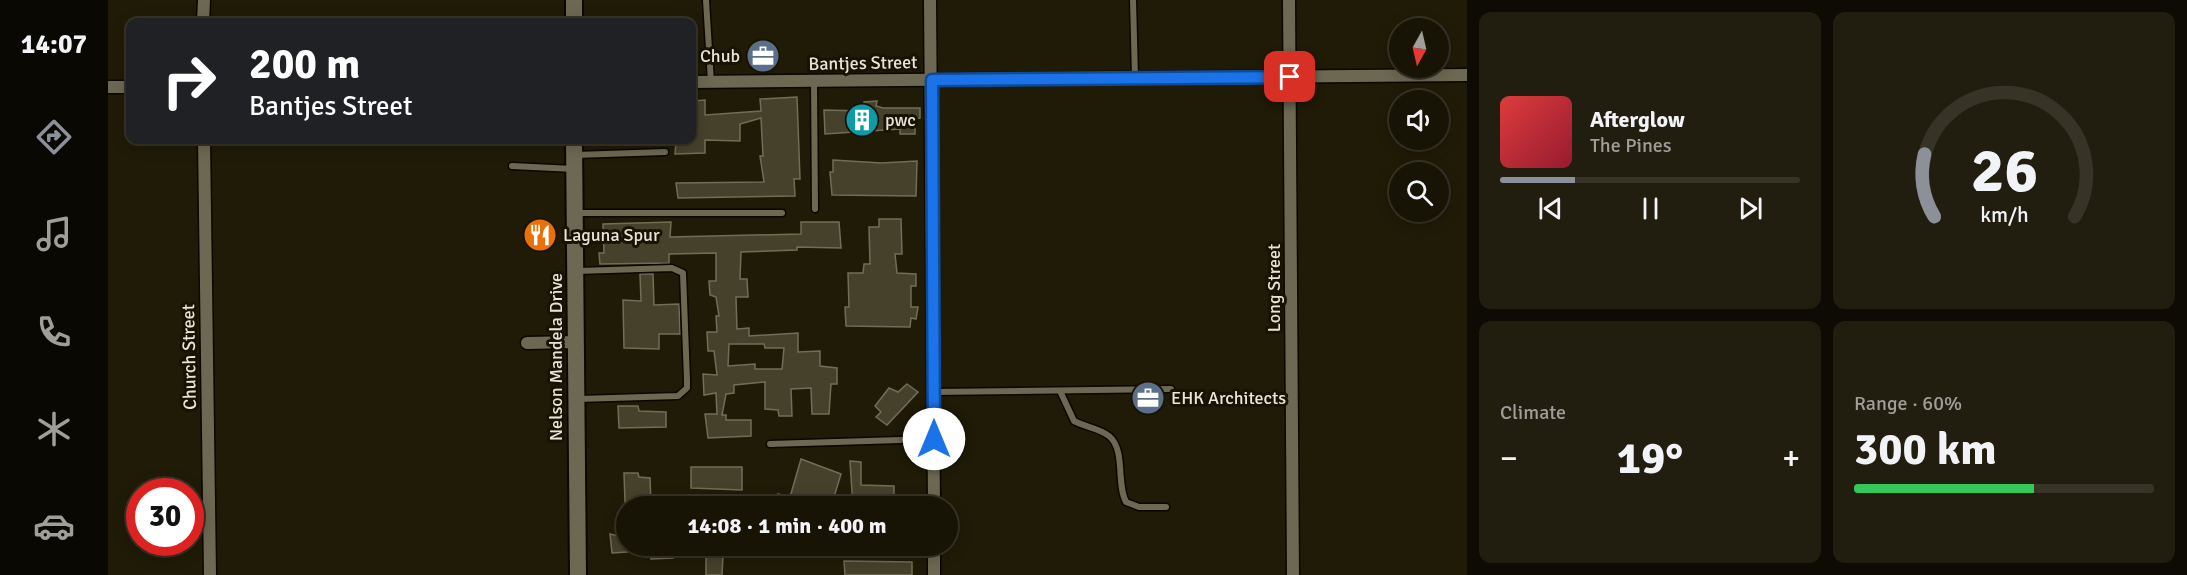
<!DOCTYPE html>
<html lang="en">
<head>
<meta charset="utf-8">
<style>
	:root { --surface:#181405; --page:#211d0f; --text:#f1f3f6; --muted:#9f9e9a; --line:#363327; --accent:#8c9099 }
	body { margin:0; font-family:Signika,sans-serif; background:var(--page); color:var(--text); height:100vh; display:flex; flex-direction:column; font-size:22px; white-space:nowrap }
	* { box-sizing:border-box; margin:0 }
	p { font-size:20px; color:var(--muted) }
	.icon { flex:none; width:33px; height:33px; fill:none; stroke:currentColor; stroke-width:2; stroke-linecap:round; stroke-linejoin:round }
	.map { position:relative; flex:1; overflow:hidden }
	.details { display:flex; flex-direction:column; gap:12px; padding:12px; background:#0d0b03; width:720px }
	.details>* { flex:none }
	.guide { position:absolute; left:18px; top:18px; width:570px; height:126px; border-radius:12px; box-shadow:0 3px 15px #0003,0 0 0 2px var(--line); background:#202124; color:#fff; overflow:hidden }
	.needle { width:39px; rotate:188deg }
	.controls { position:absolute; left:1281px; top:18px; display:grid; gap:12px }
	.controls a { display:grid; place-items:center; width:60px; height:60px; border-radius:50%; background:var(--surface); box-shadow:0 3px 15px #0003,0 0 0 2px var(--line); font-size:30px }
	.speed { position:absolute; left:18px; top:478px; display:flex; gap:12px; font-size:30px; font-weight:700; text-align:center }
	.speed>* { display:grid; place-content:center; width:78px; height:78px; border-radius:50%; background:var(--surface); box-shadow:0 3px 15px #0003,0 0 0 2px var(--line); line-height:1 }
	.speed .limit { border:9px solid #d22; background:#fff; color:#111 }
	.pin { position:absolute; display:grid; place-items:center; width:51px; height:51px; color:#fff; margin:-26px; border-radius:12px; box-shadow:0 3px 9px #0006 }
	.me { position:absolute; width:66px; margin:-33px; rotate:0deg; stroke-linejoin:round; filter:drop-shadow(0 0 4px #0008) }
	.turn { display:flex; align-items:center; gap:21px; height:126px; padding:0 24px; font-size:27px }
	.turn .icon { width:78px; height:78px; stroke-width:2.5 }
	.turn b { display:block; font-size:42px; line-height:51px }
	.big { font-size:45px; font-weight:700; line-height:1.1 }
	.details .tile { flex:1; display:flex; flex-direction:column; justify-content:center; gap:9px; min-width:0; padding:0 21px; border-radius:12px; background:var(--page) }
	.details .dial { align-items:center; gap:0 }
	.dial svg { height:156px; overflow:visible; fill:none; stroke:var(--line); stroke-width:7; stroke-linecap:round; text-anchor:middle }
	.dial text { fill:var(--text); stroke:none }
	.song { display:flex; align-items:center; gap:18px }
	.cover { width:72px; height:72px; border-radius:9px; background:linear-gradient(135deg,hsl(0 70% 55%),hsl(350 70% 35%)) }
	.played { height:6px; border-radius:3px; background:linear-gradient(90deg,var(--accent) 25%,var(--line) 25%) }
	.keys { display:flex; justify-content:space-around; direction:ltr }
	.heat { display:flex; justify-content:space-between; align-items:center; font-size:33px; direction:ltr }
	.charge { height:9px; border-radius:4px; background:linear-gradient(90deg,#34c759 60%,var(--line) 0) }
	.details .tiles { flex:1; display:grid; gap:12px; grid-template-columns:repeat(2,1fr) }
	.trip { position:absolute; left:508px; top:496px; width:342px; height:60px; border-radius:30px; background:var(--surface); box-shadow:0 3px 15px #0003,0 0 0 2px var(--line); font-weight:700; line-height:60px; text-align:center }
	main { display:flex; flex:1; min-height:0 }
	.tab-bar { display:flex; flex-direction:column; width:108px; justify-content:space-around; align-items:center; background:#0a0802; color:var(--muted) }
	.tab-bar .icon { width:42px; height:42px }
	.tab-bar .selected { color:var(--accent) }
	.tab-bar b { font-size:27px; color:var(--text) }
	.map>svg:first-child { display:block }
	.building { fill:#46412b; stroke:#736d56; stroke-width:1.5; fill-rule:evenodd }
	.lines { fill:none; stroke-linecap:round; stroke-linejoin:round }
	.lane-casing { stroke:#0a0600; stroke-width:9 }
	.street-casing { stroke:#0a0600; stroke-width:15 }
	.secondary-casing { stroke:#0a0600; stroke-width:20 }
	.lane { stroke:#6d6851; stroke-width:6 }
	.street { stroke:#6d6851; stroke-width:12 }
	.secondary { stroke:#6d6851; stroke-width:16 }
	.route-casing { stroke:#114b97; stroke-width:15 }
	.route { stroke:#1a73e8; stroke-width:10 }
	.labels { text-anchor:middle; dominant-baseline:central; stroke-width:6; stroke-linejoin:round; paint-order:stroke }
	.poi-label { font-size:18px; fill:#e7e5d8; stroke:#171201; text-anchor:start }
	.street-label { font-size:18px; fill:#e7e5d8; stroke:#171201 }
</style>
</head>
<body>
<main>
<nav class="tab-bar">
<b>14:07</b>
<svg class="icon selected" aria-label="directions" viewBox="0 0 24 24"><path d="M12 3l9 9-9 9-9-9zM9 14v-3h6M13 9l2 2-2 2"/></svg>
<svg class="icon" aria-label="music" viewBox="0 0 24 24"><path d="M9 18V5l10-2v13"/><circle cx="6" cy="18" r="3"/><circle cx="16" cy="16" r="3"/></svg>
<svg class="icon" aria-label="phone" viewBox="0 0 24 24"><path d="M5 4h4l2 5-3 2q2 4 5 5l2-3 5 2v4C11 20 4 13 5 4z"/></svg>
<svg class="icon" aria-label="climate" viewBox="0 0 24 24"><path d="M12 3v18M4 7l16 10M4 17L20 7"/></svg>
<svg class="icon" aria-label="car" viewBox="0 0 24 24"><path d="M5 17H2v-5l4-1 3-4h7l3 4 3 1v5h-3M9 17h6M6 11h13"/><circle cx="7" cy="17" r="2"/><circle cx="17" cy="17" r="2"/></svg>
</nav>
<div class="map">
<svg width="1359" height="575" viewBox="0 0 1359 575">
	<rect width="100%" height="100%" fill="#201b07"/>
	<g class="building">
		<polygon points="689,97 692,179 686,179 687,196 570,198 568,183 656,182 652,156 655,156 653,118 632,124 632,141 597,140 597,153 567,154 568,142 584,140 584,101 597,100 597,115 653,111 652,99"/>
		<polygon points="769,101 768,106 775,108 812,108 812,118 807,119 807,134 792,134 792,129 717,134 716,110 756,111 756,102"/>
		<polygon points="725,160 773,163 809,161 808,196 724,195 722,172 725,172"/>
		<polygon points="771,219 793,219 794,254 787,254 789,273 808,274 808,286 803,286 803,307 810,307 808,319 803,318 802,327 738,326 737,307 741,307 740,273 755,273 756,264 762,264 761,227 771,227"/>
		<path d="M563,222L562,237L693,234V222H731L733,248L689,247V250L633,252L632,279H639L640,297H628L629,329L641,328V336L690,333V352L712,351V366L729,368V384H723L721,414H704L703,388L683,389L684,416H671L670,410L657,409V382L626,385V393L618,394L614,415H618V420H643V436L600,438L597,414H609L608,393L596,395L595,374L609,375L606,351H600L599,332H609L608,316H611L608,297L602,295L601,281H608V253L561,254V263L492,264L491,253H496L495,224ZM621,344H656L657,348H676L674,369H647V364L620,366Z"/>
		<polygon points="532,274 545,274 546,305 571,304 572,334 551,334 551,349 516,348 515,300 533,301"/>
		<polygon points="799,384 810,392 779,425 768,417 773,412 767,406 781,388 790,392"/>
		<polygon points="510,406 530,406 531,411 558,412 558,427 511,428"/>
		<polygon points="693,459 733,474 723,507 667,507 670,494 682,497"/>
		<polygon points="742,461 753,462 753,485 786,486 786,507 745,507"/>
		<polygon points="583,467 634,467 634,490 583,488"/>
		<polygon points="516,473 530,473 531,477 542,478 543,503 517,502"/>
		<polygon points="502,534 519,538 519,552 504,553"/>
		<polygon points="541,546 565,546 565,558 543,559"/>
		<polygon points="598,555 615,556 614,575 598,575"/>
		<polygon points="736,561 804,562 804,575 737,575"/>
	</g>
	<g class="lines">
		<g class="lane-casing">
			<g id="lane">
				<polyline points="598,0 603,82"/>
				<polyline points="1025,0 1027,77"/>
				<polyline points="706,82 707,209"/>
				<polyline points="451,140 466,140"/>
				<polyline points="467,155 557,152"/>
				<polyline points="404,166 466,169"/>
				<polyline points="467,213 674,213"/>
				<polyline points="469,271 564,268 575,273 579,380 579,388 570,396 470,399"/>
				<path d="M952,391L966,421C977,427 991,428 1001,436C1018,450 1008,484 1018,502L1031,507H1058"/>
				<polyline points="826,392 1063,389"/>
				<polyline points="662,444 825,439"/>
			</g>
		</g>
		<g class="street-casing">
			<g id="street">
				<polyline points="822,0 826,507"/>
				<polyline points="1181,0 1185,575"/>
				<polyline points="95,22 96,0"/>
				<polyline points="584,82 1359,75"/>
				<polyline points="0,87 22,87"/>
				<polyline points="96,140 102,575"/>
				<polyline points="419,343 466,342"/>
				<polyline points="826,546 826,575"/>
			</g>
		</g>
		<g class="secondary-casing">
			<g id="secondary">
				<polyline points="466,0 466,22"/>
				<polyline points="466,140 470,575"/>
			</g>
		</g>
		<use href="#lane" class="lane"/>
		<use href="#street" class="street"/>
		<use href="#secondary" class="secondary"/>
	</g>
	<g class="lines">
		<g class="route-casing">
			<polyline id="route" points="826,439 824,80 1182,77"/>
		</g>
		<use href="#route" class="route"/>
	</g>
	<defs>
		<g id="office-disc" transform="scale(1.725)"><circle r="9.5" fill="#5c6f8a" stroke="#171201"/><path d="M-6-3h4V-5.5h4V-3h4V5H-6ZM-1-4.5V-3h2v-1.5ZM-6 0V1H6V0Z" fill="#fff"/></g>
		<g id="building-disc" transform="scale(1.725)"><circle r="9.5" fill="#0f9aa8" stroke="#171201"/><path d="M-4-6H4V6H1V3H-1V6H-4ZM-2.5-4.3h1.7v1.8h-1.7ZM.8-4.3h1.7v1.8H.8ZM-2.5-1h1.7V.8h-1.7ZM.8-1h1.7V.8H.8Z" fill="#fff"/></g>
		<g id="restaurant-disc" transform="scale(1.725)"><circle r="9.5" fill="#e8710a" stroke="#171201"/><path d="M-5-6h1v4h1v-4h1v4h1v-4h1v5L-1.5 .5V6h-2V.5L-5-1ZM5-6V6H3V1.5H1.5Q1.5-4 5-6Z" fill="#fff"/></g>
	</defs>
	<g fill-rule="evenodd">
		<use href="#office-disc" x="655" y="56"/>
		<use href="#building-disc" x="754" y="120"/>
		<use href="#restaurant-disc" x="432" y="235"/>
		<use href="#office-disc" x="1040" y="398"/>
	</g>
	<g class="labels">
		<g class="poi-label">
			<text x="632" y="56" text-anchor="end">Chub</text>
			<text x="777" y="120">pwc</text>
			<text x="455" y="235">Laguna Spur</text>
			<text x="1063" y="398">EHK Architects</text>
		</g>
		<g class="street-label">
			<text transform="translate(755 63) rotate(-1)">Bantjes Street</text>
			<text transform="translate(1166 288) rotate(-90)">Long Street</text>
			<text transform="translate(81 357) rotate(-91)">Church Street</text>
			<text transform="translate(448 357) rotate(-90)">Nelson Mandela Drive</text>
		</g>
	</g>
</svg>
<div class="controls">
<a><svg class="needle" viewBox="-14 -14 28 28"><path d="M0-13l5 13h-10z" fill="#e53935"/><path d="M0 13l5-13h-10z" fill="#9f9e9a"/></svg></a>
<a><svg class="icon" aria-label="sound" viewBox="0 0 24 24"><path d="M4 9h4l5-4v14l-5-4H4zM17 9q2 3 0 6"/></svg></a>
<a><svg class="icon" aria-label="search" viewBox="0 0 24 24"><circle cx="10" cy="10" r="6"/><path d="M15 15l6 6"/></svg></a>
</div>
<div class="speed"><div class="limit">30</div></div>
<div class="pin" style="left:1182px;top:77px;background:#d93025"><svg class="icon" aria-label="arrive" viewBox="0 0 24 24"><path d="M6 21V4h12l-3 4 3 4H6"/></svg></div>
<svg class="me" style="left:826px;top:439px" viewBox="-20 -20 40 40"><circle r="19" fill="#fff"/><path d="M0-13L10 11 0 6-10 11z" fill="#1a73e8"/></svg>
<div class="trip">14:08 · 1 min · 400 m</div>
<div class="guide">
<div class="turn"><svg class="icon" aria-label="right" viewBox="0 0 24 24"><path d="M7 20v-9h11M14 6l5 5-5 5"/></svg><div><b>200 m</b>Bantjes Street</div></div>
</div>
</div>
<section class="details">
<div class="tiles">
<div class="tile">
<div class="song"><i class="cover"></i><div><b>Afterglow</b><p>The Pines</p></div></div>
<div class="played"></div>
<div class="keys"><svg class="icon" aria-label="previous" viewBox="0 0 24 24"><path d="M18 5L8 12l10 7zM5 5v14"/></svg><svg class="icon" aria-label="pause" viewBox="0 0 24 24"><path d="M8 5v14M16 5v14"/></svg><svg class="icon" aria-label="next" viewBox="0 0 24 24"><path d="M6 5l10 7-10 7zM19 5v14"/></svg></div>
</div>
<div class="tile dial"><svg viewBox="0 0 100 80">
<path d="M14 69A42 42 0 1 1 86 69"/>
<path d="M14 69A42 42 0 0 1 9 37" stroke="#8c9099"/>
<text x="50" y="56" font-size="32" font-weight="700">26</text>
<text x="50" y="72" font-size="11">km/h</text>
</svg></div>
<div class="tile"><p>Climate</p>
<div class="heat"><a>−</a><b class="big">19°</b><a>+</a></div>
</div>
<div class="tile"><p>Range · 60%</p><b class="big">300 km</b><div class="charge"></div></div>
</div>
</section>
</main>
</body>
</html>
